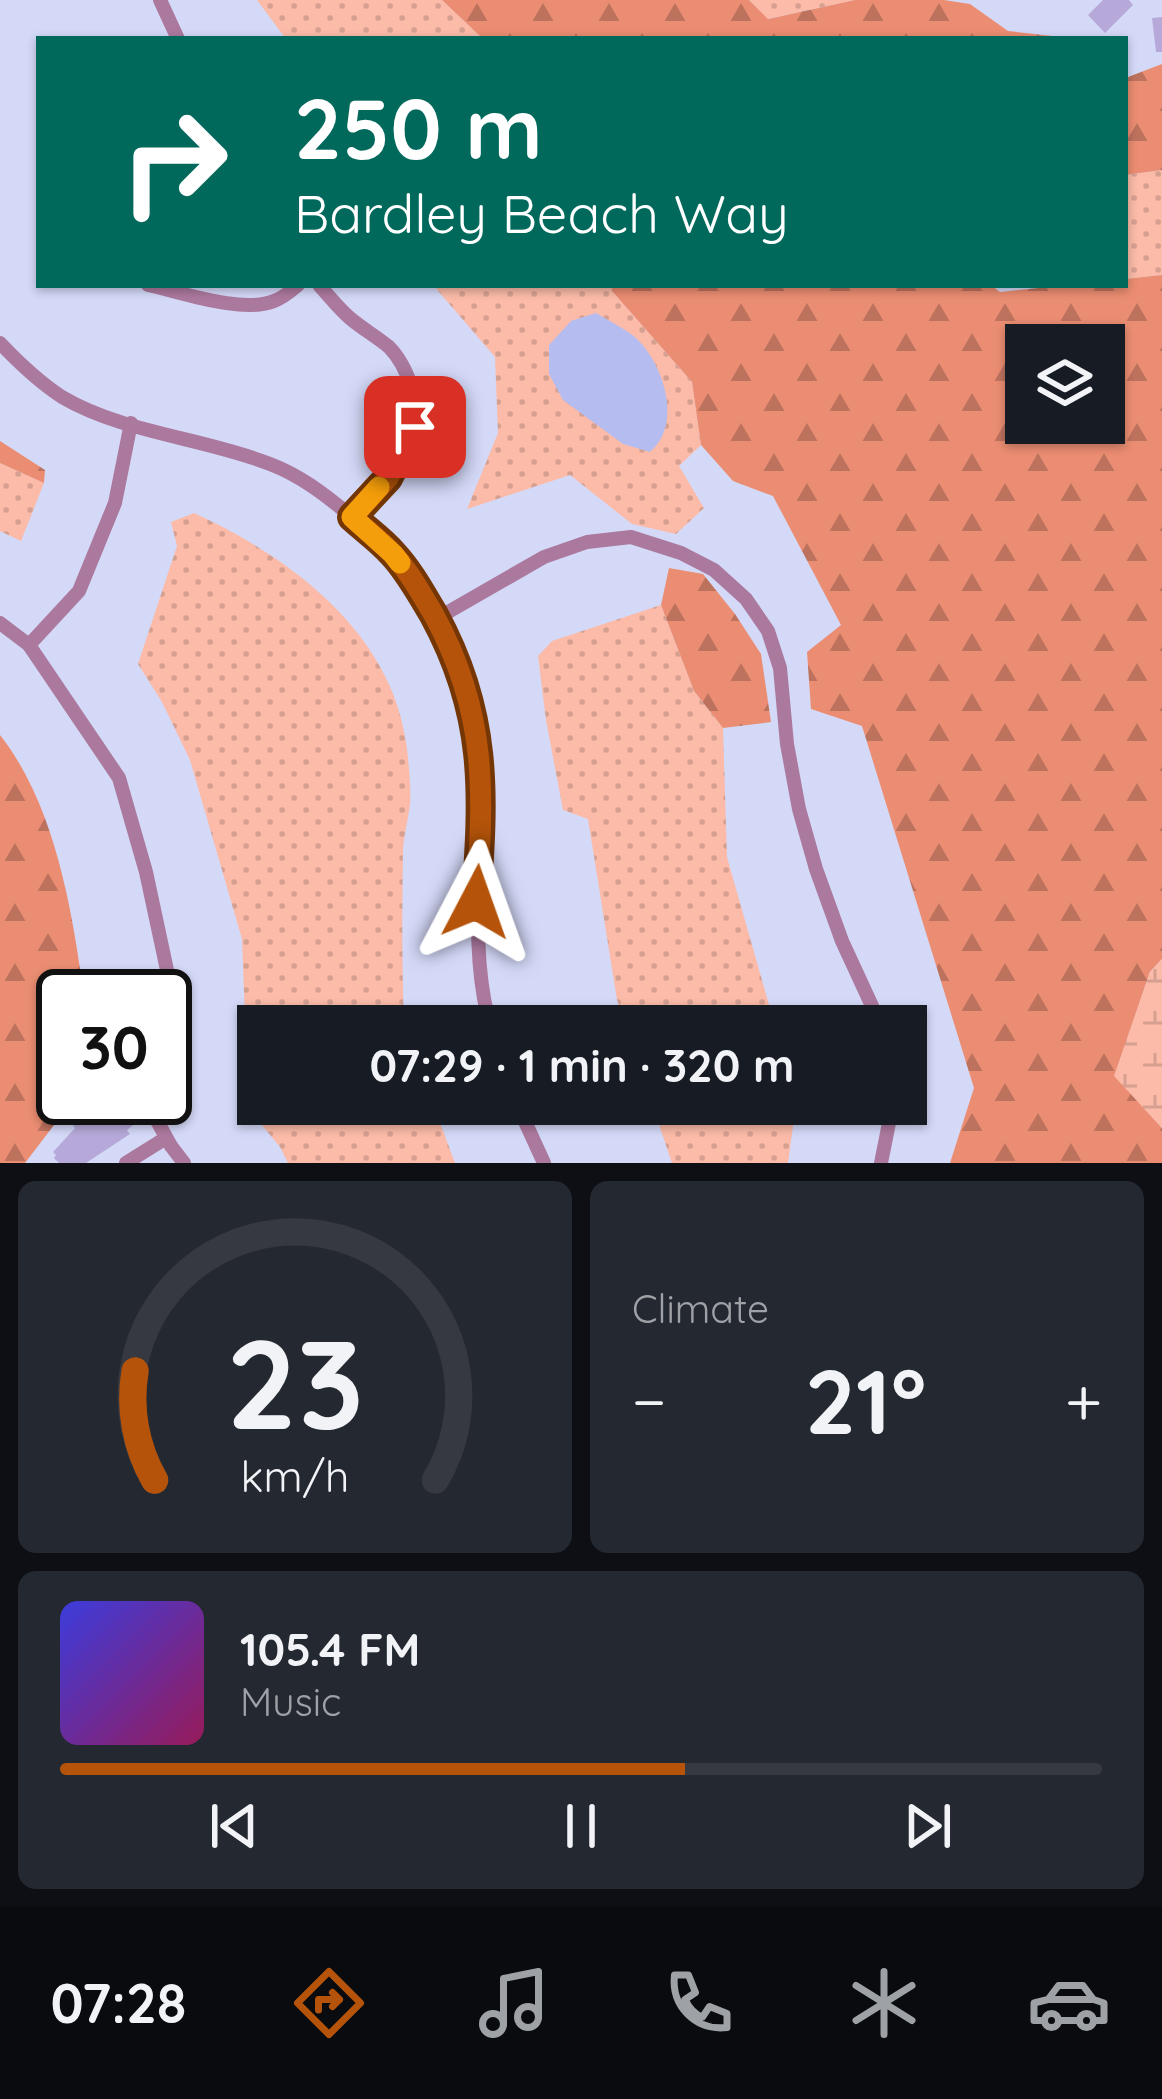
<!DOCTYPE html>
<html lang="en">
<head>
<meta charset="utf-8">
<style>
	:root { --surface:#171b24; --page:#242831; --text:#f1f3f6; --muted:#9ea1a6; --line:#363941; --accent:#b45309 }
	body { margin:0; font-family:Quicksand,sans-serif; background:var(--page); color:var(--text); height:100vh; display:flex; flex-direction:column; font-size:45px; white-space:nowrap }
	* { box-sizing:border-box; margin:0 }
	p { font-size:39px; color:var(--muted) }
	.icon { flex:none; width:66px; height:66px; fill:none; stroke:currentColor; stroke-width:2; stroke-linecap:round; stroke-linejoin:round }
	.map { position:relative; height:1163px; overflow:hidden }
	.side { display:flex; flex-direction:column; gap:18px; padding:18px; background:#0d0f14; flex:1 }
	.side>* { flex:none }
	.guide { position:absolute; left:36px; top:36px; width:1092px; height:252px; border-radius:0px; box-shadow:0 3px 9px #0004; background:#00695c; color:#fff; overflow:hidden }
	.tools { position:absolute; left:1005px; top:324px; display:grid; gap:24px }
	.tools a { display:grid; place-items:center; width:120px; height:120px; border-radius:0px; background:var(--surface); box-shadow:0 3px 9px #0004; font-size:60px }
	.speed { position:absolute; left:36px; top:969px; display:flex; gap:24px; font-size:60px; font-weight:700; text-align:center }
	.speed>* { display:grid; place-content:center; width:156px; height:156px; border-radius:50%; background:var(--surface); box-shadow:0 3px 9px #0004; line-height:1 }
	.speed .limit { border:6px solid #111; border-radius:18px; background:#fff; color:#111 }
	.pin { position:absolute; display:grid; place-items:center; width:102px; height:102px; color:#fff; margin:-51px; border-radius:24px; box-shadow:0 6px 18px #0006 }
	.me { position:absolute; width:132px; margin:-66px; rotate:4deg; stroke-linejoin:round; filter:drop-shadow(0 0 9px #0008) }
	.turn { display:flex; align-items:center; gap:42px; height:252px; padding:0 60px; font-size:54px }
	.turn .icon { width:156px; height:156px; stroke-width:2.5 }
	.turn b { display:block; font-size:84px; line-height:102px }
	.big { font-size:90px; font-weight:800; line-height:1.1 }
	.side .card { flex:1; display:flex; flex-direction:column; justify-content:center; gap:18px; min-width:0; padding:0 42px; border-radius:18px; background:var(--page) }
	.side .dial { align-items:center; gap:0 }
	.dial svg { height:312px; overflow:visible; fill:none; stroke:var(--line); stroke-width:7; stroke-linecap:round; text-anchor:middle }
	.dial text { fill:var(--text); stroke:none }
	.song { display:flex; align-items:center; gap:36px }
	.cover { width:144px; height:144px; border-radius:18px; background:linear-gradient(135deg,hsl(240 70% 55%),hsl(330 70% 35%)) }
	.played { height:12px; border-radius:6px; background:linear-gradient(90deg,var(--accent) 60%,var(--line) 60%) }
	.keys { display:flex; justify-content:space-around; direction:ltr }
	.heat { display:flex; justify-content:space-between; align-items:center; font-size:66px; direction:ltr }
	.side .tiles { flex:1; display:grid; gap:18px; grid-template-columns:1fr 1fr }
	.card:last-child { grid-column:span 2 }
	.trip { position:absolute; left:237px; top:1005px; width:690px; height:120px; border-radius:0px; background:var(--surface); box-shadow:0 3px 9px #0004; font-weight:800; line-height:120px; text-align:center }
	.menu { display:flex; height:192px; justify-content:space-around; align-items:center; background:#090b0e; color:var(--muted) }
	.menu .icon { width:84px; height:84px }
	.menu .selected { color:var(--accent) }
	.menu b { font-size:54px; color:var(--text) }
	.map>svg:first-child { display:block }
	.grass { fill:url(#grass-dots) }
	.forest { fill:url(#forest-firs); fill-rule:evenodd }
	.wetland { fill:url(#wetland-marsh) }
	.water { fill:#b5bdf0 }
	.building { fill:#b6a9d9 }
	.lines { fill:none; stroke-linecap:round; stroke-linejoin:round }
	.minor { stroke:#ac799e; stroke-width:14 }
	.route-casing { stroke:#753606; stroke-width:30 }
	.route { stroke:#b45309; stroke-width:21 }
	.slow { stroke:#f59e0b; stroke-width:21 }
</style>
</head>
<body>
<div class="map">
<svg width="1162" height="1163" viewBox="0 0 1162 1163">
	<defs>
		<pattern id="grass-dots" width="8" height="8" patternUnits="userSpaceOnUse" patternTransform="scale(3)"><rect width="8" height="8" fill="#fbbba8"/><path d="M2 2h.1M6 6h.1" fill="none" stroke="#d6a091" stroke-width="1.8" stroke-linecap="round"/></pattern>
		<pattern id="forest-firs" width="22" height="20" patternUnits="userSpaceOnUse" patternTransform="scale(3)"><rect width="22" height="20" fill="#eb8d72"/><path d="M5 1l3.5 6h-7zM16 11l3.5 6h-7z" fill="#bd725e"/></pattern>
		<pattern id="wetland-marsh" width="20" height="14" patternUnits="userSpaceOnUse" patternTransform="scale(3)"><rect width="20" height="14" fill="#fbbba8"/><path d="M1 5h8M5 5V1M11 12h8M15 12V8" fill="none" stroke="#d6a091"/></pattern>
	</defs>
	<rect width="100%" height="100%" fill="#d4d9f8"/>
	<g class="grass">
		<polygon points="257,0 442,0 483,39 286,39"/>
		<polygon points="749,0 855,0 767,19"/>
		<polygon points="1162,170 1162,275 1125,279 1125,175"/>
		<polygon points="433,285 611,285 612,291 692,382 701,445 679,466 704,508 676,534 632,524 570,475 467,509 498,433 495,357"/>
		<polygon points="0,463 44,483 21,541 0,531"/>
		<path d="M194,513C292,558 394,634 407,749C409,767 411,787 410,804C408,820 404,835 403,850C402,909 402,967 404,1026H258V1104H433L455,1163H288L280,1147L242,1101L247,1070L242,939L190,760L162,702L138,664L177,546L171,522Z"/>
		<polygon points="661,605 694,691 723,728 727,857 775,1026 626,1026 617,1000 588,819 563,810 546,720 538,656 552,641"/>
		<polygon points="652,1104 796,1104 788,1163 672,1163"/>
	</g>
	<g class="forest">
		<polygon points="442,0 749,0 768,19 855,0 944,0 970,4 1008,31 1080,39 483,39"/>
		<polygon points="1162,64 1162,170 1125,175 1125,75 1128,77"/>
		<path d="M1162,275V959L1150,972L1115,1075L1162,1128V1163H950L974,1088L862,726L811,709L807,652L841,625L773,496L733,481L701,445L692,382L612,291L611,285H991L1000,292L1067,285H1125V279ZM1026,345H1104V423H1026Z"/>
		<polygon points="0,441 45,470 44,483 0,463"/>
		<polygon points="669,568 703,574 735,614 761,654 771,722 723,728 694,691 661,605"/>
		<path d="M0,735C55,805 72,909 84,996H63V1098H68L64,1112L25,1163H0Z"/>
	</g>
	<polygon class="wetland" points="1162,959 1162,1128 1114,1076 1150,972"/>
	<path class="water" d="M596,313C609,321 626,329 637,339C664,365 683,425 650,452L623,444L563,400L549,374V345L571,321Z"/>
	<g class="building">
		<polygon points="1103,0 1129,0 1133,5 1105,33 1088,15"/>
		<polygon points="1162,17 1162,52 1156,52 1152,18"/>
		<polygon points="109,1098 119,1098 137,1122 127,1130 130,1134 86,1163 59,1163 54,1158 56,1155 53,1152 75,1128 73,1126"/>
	</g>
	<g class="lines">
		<g class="minor">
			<polyline points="160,0 178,39"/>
			<path d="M148,285C181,292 242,314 274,301C283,298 291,291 298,285"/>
			<path d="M319,285C329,296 339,309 351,319C363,329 377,337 389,347C400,358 407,373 412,388C428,439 383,482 352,517"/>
			<path d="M0,343C19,363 39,382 62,397C123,433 204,438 270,464C299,475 323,493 347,513C362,526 381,540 394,555C444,614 478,695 481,772C485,859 467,939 490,1026"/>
			<polyline points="436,619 544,557 587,542 631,537 681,553 714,570 746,599 768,631 780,668 787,744 799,809 816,869 842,941 872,1006 878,1026"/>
			<polyline points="0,623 29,645 119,778 146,872 167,970 165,1000"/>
			<polyline points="29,645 79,591 115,503 131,423"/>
			<polyline points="157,1098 156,1119 171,1146 184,1163"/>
			<polyline points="517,1104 544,1163"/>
			<polyline points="126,1163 166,1138"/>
			<polyline points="881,1163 889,1123 888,1104"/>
		</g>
	</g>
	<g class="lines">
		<g class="route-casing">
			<path id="route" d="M415,427L388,478L352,517C365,529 381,540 393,554C409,571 422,595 434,615C488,714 484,793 476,902"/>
		</g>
		<use href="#route" class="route"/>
		<polyline class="slow" points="379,487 352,517 393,554 400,563"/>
	</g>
</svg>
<div class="tools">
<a><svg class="icon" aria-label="layers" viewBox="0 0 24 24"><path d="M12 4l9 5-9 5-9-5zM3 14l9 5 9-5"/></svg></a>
</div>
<div class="speed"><div class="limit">30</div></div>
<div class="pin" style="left:415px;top:427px;background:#d93025"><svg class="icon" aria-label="arrive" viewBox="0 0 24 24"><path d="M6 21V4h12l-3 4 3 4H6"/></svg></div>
<svg class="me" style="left:476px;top:902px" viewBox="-20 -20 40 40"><path d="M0-17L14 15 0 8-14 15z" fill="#b45309" stroke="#fff" stroke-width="4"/></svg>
<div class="trip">07:29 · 1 min · 320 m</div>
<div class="guide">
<div class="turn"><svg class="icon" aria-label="right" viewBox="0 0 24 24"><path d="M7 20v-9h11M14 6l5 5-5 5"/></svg><div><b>250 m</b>Bardley Beach Way</div></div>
</div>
</div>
<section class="side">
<div class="tiles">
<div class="card dial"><svg viewBox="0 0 100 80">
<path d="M14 69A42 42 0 1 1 86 69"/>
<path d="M14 69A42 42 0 0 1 9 41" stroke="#b45309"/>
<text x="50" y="56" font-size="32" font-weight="700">23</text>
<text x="50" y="72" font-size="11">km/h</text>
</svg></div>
<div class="card"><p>Climate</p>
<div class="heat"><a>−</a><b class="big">21°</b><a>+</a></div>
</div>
<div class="card">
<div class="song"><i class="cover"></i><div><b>105.4 FM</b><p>Music</p></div></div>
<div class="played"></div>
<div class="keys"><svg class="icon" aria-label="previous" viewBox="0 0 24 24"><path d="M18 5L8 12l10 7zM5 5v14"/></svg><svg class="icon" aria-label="pause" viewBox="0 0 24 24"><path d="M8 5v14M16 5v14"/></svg><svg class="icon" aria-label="next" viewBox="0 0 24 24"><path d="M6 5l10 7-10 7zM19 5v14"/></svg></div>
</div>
</div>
</section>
<nav class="menu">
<b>07:28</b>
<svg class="icon selected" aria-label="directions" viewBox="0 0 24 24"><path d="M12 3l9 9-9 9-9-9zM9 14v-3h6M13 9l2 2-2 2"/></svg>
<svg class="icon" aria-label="music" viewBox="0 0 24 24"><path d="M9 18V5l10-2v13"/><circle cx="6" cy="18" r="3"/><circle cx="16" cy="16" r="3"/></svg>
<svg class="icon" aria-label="phone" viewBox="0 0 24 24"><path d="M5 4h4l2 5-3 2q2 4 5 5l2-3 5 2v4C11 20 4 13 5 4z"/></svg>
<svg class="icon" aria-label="climate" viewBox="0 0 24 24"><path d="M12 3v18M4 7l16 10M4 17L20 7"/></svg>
<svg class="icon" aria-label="car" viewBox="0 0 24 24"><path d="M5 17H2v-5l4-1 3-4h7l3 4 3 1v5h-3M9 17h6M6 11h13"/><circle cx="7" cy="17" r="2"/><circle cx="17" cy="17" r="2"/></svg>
</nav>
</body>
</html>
